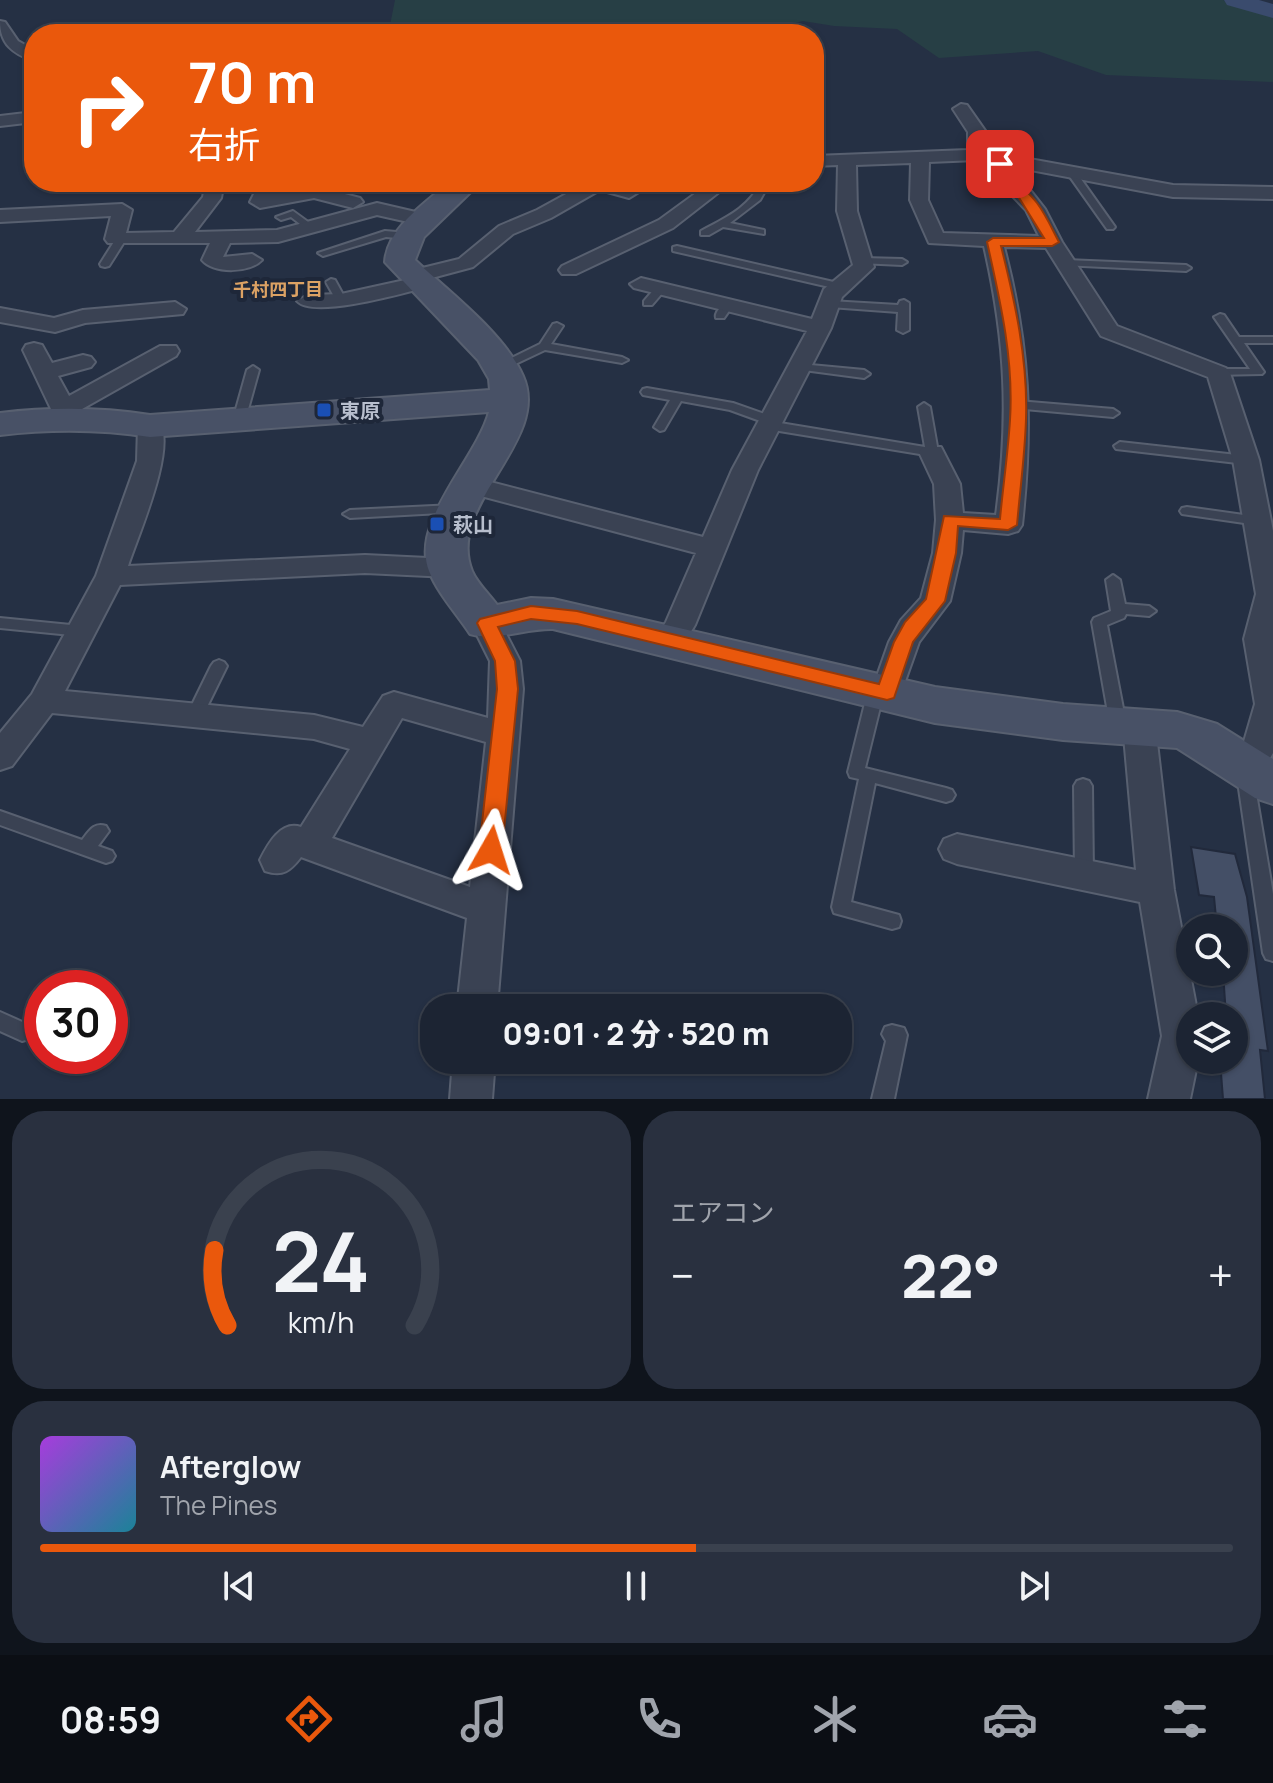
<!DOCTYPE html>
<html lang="ja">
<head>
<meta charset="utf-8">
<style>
	:root { --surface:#1c2433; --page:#29303f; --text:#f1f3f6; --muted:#a0a4ac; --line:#3a414e; --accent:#ea580c }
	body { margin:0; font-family:Manrope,"Noto Sans JP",sans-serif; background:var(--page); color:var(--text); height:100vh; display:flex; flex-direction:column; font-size:30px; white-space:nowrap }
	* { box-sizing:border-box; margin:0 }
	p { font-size:26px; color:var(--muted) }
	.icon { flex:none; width:44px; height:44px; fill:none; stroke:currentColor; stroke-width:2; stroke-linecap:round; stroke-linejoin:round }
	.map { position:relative; height:1099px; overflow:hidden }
	.drawer { display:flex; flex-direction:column; gap:12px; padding:12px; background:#0f141c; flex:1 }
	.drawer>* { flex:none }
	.hud { position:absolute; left:24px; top:24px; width:800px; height:168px; border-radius:32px; box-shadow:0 2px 6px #0004,0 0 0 2px var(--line); background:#ea580c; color:#fff; overflow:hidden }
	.controls { position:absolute; left:1176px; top:914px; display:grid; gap:16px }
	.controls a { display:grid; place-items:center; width:72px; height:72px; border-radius:50%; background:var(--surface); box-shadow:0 2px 6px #0004,0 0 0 2px var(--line); font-size:40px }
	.speed { position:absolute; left:24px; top:970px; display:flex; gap:16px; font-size:40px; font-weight:700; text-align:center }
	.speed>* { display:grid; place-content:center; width:104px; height:104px; border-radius:50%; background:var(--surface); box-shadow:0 2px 6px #0004,0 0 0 2px var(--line); line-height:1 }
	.speed .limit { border:12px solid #d22; background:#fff; color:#111 }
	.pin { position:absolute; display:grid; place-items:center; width:68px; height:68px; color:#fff; margin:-34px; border-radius:16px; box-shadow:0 4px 12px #0006 }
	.me { position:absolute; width:88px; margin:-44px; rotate:6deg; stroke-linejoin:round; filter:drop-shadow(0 0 6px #0008) }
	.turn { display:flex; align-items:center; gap:28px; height:168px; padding:0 32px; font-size:36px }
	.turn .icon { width:104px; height:104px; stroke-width:2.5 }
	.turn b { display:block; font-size:56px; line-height:68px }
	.big { font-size:60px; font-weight:800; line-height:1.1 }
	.drawer .card { flex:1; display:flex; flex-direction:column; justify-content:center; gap:12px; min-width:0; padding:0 28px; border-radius:32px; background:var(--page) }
	.drawer .dial { align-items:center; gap:0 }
	.dial svg { height:208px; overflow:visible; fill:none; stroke:var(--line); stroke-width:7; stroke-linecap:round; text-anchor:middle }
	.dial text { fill:var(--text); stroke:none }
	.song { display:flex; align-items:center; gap:24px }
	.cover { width:96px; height:96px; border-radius:12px; background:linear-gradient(135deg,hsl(280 70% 55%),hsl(190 70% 35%)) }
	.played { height:8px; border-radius:4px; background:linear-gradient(90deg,var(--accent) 55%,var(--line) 55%) }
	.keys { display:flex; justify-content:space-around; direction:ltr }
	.heat { display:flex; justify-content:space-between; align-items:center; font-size:44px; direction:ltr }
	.drawer .tiles { flex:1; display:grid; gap:12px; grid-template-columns:1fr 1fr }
	.card:last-child { grid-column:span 2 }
	.trip { position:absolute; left:420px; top:994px; width:432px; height:80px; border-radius:32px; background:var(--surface); box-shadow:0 2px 6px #0004,0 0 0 2px var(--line); font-weight:800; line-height:80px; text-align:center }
	.tabs { display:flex; height:128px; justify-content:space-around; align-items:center; background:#0b0e14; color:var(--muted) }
	.tabs .icon { width:56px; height:56px }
	.tabs .selected { color:var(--accent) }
	.tabs b { font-size:36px; color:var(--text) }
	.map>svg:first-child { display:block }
	.green { fill:#273f45 }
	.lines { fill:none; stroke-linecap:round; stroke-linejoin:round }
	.river { fill:#3a4b6d; fill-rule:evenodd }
	.building { fill:#444f66; stroke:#21293b; stroke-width:2 }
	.lane-casing { stroke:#586070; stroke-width:4 }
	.street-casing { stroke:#586070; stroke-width:4 }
	.secondary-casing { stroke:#586070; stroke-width:4 }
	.lane { fill:#3a4253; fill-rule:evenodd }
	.street { fill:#3a4253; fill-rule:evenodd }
	.secondary { fill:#485166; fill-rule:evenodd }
	.route { fill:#ea580c; stroke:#983908; stroke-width:2 }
	.transit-dot { fill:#1a4fb4; stroke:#1e2739; stroke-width:3 }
	.labels { text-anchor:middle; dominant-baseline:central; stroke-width:8; stroke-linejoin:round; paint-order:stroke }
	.far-neighbourhood-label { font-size:18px; font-weight:bold; fill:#dca264; stroke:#1e2739 }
	.poi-label { font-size:20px; font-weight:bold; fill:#b7becd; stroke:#1e2739; text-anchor:start }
</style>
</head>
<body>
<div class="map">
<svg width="1273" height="1099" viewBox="0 0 1273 1099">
	<rect width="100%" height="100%" fill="#253044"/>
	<polygon class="green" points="395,0 1223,0 1273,13 1273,82 1106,75 1038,51 939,58 897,29 834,26 803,21 748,34 392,34 389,30"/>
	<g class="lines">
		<polygon class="river" points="1224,0 1259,0 1273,4 1273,18 1227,5"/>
	</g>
	<polygon class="building" points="1191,847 1235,854 1247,897 1268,1051 1260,1050 1265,1099 1223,1099 1220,1060 1234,1060 1234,1016 1226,1016 1223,972 1234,972 1234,928 1217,928 1214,897 1199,895"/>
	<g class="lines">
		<g class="lane-casing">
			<g id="lane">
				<polygon points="1070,172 1076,172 1115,227 1113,229 1107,229 1068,174"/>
				<polygon points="174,182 218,182 220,184 215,187 171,187 171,183"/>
				<path d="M760,182H770L760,200L730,223L764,230V234L723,227L709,235H701V231C723,219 751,207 760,182Z"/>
				<polygon points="293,211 315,227 315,231 309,231 291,217 281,220 276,217"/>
				<polygon points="385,231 408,233 413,236 408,239 386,237 323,256 318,253"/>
				<polygon points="121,236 126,239 109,266 105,267 101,266 100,264 117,237"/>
				<polygon points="677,246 838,283 843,286 838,289 673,251 673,247"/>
				<polygon points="863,258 902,259 907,262 902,265 859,263 859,259"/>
				<polygon points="1066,260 1186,265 1191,268 1186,271 1062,265 1061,263"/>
				<polygon points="331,279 335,280 346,300 345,302 337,302 336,300 326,282"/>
				<polygon points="660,286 664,287 664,291 652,305 644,305 644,301 656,287"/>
				<polygon points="904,300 909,303 909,330 903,333 897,330 898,312 830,307 825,304 830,301 898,305 900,301"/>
				<path d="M728,302L732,303L733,305L724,318H716C714,313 723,303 728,302Z"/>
				<polygon points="1220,314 1224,315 1239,337 1273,337 1273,343 1244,343 1264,372 1262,374 1214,375 1214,371 1218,369 1250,369 1214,317"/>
				<polygon points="557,323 563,326 551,344 622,357 628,360 622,363 545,350 505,369 497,369 497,365 540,344 553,324"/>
				<polygon points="800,364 864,370 870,374 864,378 796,369 794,367"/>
				<polygon points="253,366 259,370 245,420 239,424 235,423 233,420 247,370"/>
				<polygon points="647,388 733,403 773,417 774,422 925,447 918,407 924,403 930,407 938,452 932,456 767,429 761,425 763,422 730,410 681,401 664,430 660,431 654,427 670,400 643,395 641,392 643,389"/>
				<polygon points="1018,401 1113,409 1119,413 1113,417 1014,408 1012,405 1014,402"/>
				<polygon points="1120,442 1246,456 1252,460 1246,464 1116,449 1114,446"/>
				<polygon points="454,505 461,509 459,512 350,518 343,514 350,510"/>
				<polygon points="1187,507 1258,517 1265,521 1258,525 1182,514 1180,511 1182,508"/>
				<polygon points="1113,575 1120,580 1125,604 1149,606 1156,611 1149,616 1126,614 1124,618 1107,625 1126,724 1124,728 1118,730 1112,728 1110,724 1092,622 1094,618 1111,611 1106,580"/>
				<polygon points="0,618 81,626 86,627 89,631 86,635 81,636 0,628"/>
				<polygon points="219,660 224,662 227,666 203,715 201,719 189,719 187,715 211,666 214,662"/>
				<polygon points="876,685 882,687 884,691 865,768 946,788 952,790 955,795 952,800 946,802 875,783 851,902 899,915 901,921 899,927 892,929 834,913 832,907 859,779 850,777 848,772 868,691 870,687"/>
				<polygon points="1245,768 1251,770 1253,775 1273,894 1273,961 1266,959 1263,953 1237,775 1239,770"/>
				<polygon points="1083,779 1089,781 1092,786 1093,875 1090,880 1084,883 1078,880 1075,875 1074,786 1077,781"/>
				<path d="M0,811L82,840C89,831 94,822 106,826L109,831L98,846L112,851L115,856L112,861L106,863L0,825Z"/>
				<polygon points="0,1012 29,1025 32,1032 29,1039 22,1041 0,1031"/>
				<polygon points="892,1025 904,1028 907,1035 894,1099 872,1099 886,1041 882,1034 885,1027"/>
			</g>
		</g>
		<g class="street-casing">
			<g id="street">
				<path d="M0,21L5,22L18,41L34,50V61C13,54 0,44 0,21Z"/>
				<path d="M961,104L967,105L986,132V151L1173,185L1273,187V199L1173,197L1010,166L1013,176L1027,186L1045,209L1062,242L1117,326L1226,368L1230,373L1259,460L1273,531V753C1263,770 1253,780 1233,774L1228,765L1243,745L1255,704L1244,639L1256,594L1233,460L1208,377L1101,336L1046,248L1004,247C1030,346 1033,424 1022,525L1018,531L1008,534L963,530L961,553L950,601L919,642L898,701L887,705L876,701L871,693L889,642L901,620L921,598L933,553L936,520L934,484L919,452L923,447H941L960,484L963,513L996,515C1009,418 1006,342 984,246L929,243L910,200L911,163L856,165L857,211L874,267L842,297L831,328L758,470L695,625C685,641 679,653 658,647L654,640L666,622L696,553L462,491L458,485L462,479L471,477L703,537L732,470L807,331L634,288L630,284L641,278L812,319L824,289L853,265L837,211L838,165L814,166V156L968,150V132L953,109ZM977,160L992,163L996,179L1026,210L1039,236L943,233L928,200L929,162Z"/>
				<polygon points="34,112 34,122 0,126 0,116"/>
				<path d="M206,182H224L221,198L195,232L277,230L377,203L433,216L436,220L426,226L377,215L278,242L230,243L223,257L252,254L262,260C250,273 214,274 202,260L210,243H108L105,239L111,216L0,222V210L122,204L132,210L126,233L174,232L203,197Z"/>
				<polygon points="260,182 278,182 273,194 314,186 360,198 363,202 353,208 314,198 260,208 250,202"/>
				<path d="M588,182L626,186L633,182H655L629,198L600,190L551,218L513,234L473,267L428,279L431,283L427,287C404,293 313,319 297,301L308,295L341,294L405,280L403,276L406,272L459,259L499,226L537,210Z"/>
				<polygon points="711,182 732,182 673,228 576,274 562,274 559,270 562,266 659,220"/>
				<polygon points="175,302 186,309 183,314 85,323 55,332 0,322 0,308 54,318 83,310"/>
				<polygon points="34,343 42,345 52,363 83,355 91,357 95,362 91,367 58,376 69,396 160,346 176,346 179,351 176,356 75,413 70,424 52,424 49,419 51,409 23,350 26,345"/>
				<path d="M150,419L159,421C177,448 138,535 128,566L365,555L449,559L459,561L463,568L459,575L449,577L365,573L120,585L65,691L314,715L363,727L383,696L394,692L488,718L490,661L471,623L475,616L486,613L497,616L520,661L523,689L497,1008H457L467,918L301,857C290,871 283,877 265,871L260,860C268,844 281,820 301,827L350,749L314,739L52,713L12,766L0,770V733L32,694L96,576L137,461L138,426L141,421ZM402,718L486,742L470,887L332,838Z"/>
				<polygon points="1139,713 1150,716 1155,725 1174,890 1198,1016 1190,1016 1190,1060 1198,1060 1190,1099 1148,1099 1162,1036 1140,902 957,864 944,859 939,849 944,839 957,834 1136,870 1123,725 1128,716"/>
				<polygon points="453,1060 495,1060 492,1099 450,1099"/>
			</g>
		</g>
		<g class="secondary-casing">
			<path id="secondary" d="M450,182H481L424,237L415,260C449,292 505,334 523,376C552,441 445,504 472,571C477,583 489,594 497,605L531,598L553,599L935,687L1063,704L1177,712L1217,724L1273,759V804L1255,798L1177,748L1063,740L935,723L553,629C525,628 497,642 470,634C457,614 438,594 429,571C410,521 476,460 489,412L150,437C99,429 51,429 0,435V413C51,407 99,407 150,415L490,390L489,379L478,360L385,262C387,228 426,202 450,182Z"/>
		</g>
		<use href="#lane" class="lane"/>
		<use href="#street" class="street"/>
		<use href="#secondary" class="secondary"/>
	</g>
	<path class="route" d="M1000,160L1006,164C1011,181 1026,188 1037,203C1046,215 1052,229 1059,242L1052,246H1001C1015,302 1028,360 1026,419C1025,454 1020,490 1017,525L1008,530L958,526L956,553L945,601L913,642L894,698L887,700L577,624L531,619L498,627L515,661L518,689L502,850L499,857L491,860L483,857L479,850L497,689L495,661L477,623L480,619L531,606L577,611L879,684L894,642L905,622L926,599L944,516L1000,519C1003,486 1008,453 1010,420C1014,359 1000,300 987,242L993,238H1044L1016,193L999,179L994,164Z"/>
	<g class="transit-dot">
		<rect x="316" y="402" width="16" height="16" rx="4"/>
		<rect x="429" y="516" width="16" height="16" rx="4"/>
	</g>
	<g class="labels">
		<g class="far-neighbourhood-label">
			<text x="278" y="289">千村四丁目</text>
		</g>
		<g class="poi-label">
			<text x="340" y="410">東原</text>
			<text x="453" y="524">萩山</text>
		</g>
	</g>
</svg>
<div class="controls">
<a><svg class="icon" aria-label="search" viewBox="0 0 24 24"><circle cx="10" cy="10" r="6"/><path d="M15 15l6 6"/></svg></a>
<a><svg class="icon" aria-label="layers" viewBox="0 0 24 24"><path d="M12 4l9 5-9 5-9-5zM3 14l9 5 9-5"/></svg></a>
</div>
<div class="speed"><div class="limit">30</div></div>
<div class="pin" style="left:1000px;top:164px;background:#d93025"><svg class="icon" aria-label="arrive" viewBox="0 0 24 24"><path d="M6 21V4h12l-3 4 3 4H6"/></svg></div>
<svg class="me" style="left:491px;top:850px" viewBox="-20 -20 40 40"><path d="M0-17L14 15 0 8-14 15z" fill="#ea580c" stroke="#fff" stroke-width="4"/></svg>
<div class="trip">09:01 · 2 分 · 520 m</div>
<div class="hud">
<div class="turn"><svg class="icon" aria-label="right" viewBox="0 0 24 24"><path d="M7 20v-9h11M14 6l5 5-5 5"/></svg><div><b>70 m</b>右折</div></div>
</div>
</div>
<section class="drawer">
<div class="tiles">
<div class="card dial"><svg viewBox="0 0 100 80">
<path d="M14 69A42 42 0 1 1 86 69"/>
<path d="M14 69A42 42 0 0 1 9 40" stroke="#ea580c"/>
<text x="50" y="56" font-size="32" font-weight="700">24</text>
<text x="50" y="72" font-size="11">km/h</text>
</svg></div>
<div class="card"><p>エアコン</p>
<div class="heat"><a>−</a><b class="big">22°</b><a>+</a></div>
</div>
<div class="card">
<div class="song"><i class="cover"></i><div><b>Afterglow</b><p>The Pines</p></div></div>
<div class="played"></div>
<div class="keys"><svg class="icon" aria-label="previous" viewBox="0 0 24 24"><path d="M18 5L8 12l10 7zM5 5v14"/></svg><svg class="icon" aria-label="pause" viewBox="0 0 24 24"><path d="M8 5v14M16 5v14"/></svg><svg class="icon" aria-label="next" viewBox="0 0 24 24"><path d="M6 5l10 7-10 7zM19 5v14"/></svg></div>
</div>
</div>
</section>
<nav class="tabs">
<b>08:59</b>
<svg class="icon selected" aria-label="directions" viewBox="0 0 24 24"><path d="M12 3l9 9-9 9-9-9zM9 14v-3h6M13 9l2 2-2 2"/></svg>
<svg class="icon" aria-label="music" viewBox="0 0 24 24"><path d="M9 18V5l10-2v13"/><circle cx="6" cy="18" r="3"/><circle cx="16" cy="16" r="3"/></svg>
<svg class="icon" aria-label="phone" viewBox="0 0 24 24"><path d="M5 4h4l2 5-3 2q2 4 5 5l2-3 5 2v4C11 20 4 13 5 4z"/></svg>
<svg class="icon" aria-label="climate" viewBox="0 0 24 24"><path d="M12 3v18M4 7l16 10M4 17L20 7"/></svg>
<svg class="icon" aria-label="car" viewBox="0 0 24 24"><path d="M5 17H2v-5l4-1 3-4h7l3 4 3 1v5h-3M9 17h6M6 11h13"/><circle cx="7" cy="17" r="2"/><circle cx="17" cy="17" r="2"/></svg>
<svg class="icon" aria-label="filters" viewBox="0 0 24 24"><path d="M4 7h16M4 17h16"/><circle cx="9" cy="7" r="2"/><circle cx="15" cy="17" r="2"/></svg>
</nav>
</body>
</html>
